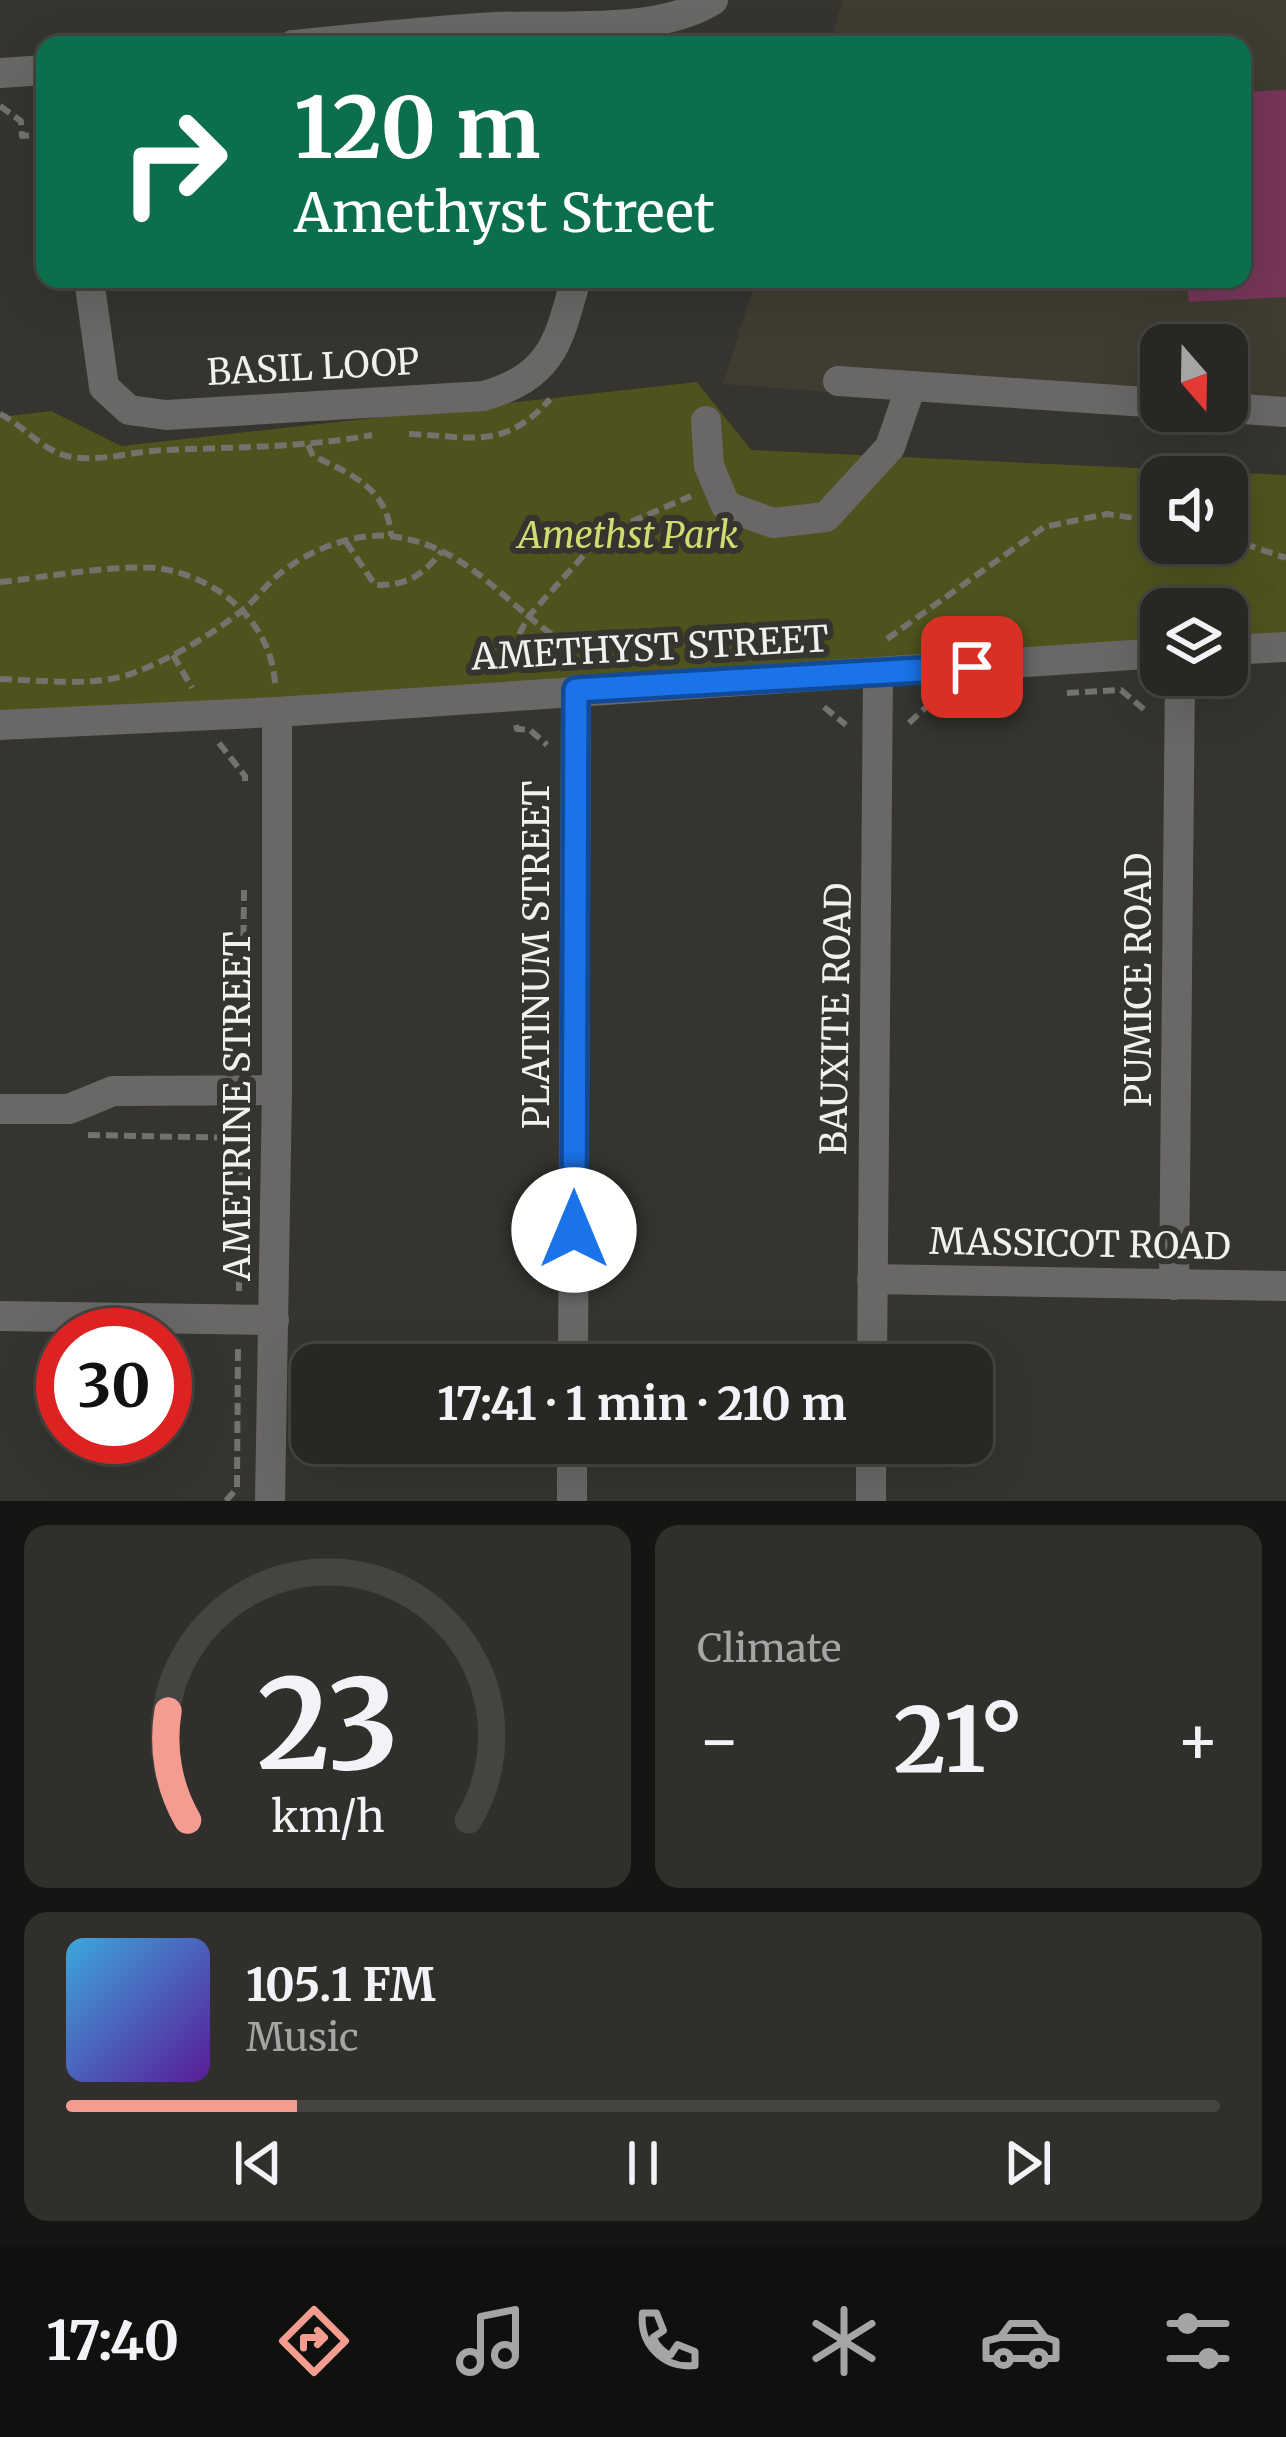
<!DOCTYPE html>
<html lang="en">
<head>
<meta charset="utf-8">
<style>
	:root { --surface:#282723; --page:#302f2b; --text:#f1f3f6; --muted:#a5a5a6; --line:#444441; --accent:#f59c91 }
	body { margin:0; font-family:Merriweather,serif; background:var(--page); color:var(--text); height:100vh; display:flex; flex-direction:column; font-size:45px; white-space:nowrap }
	* { box-sizing:border-box; margin:0 }
	p { font-size:39px; color:var(--muted) }
	.icon { flex:none; width:66px; height:66px; fill:none; stroke:currentColor; stroke-width:2; stroke-linecap:round; stroke-linejoin:round }
	.map { position:relative; height:1501px; overflow:hidden }
	.drawer { display:flex; flex-direction:column; gap:24px; padding:24px; background:#161513; flex:1 }
	.drawer>* { flex:none }
	.hud { position:absolute; left:36px; top:36px; width:1215px; height:252px; border-radius:24px; box-shadow:0 12px 48px #0002,0 0 0 3px var(--line); background:#0b6e4f; color:#fff; overflow:hidden }
	.needle { width:78px; rotate:160deg }
	.fabs { position:absolute; left:1140px; top:324px; display:grid; gap:24px }
	.fabs a { display:grid; place-items:center; width:108px; height:108px; border-radius:24px; background:var(--surface); box-shadow:0 12px 48px #0002,0 0 0 3px var(--line); font-size:60px }
	.speed { position:absolute; left:36px; top:1308px; display:flex; gap:24px; font-size:60px; font-weight:700; text-align:center }
	.speed>* { display:grid; place-content:center; width:156px; height:156px; border-radius:50%; background:var(--surface); box-shadow:0 12px 48px #0002,0 0 0 3px var(--line); line-height:1 }
	.speed .limit { border:18px solid #d22; background:#fff; color:#111 }
	.pin { position:absolute; display:grid; place-items:center; width:102px; height:102px; color:#fff; margin:-51px; border-radius:24px; box-shadow:0 6px 18px #0006 }
	.me { position:absolute; width:132px; margin:-66px; rotate:0deg; stroke-linejoin:round; filter:drop-shadow(0 0 9px #0008) }
	.turn { display:flex; align-items:center; gap:42px; height:252px; padding:0 60px; font-size:54px }
	.turn .icon { width:156px; height:156px; stroke-width:2.5 }
	.turn b { display:block; font-size:84px; line-height:102px }
	.big { font-size:90px; font-weight:700; line-height:1.1 }
	.drawer .widget { flex:1; display:flex; flex-direction:column; justify-content:center; gap:18px; min-width:0; padding:0 42px; border-radius:24px; background:var(--page) }
	.drawer .dial { align-items:center; gap:0 }
	.dial svg { height:312px; overflow:visible; fill:none; stroke:var(--line); stroke-width:7; stroke-linecap:round; text-anchor:middle }
	.dial text { fill:var(--text); stroke:none }
	.song { display:flex; align-items:center; gap:36px }
	.cover { width:144px; height:144px; border-radius:18px; background:linear-gradient(135deg,hsl(200 70% 55%),hsl(270 70% 35%)) }
	.played { height:12px; border-radius:6px; background:linear-gradient(90deg,var(--accent) 20%,var(--line) 20%) }
	.keys { display:flex; justify-content:space-around; direction:ltr }
	.heat { display:flex; justify-content:space-between; align-items:center; font-size:66px; direction:ltr }
	.drawer .tiles { flex:1; display:grid; gap:24px; grid-template-columns:1fr 1fr }
	.widget:last-child { grid-column:span 2 }
	.trip { position:absolute; left:291px; top:1344px; width:702px; height:120px; border-radius:24px; background:var(--surface); box-shadow:0 12px 48px #0002,0 0 0 3px var(--line); font-weight:700; line-height:120px; text-align:center }
	.tabs { display:flex; height:192px; justify-content:space-around; align-items:center; background:#10100e; color:var(--muted) }
	.tabs .icon { width:84px; height:84px }
	.tabs .current { color:var(--accent) }
	.tabs b { font-size:54px; color:var(--text) }
	.map>svg:first-child { display:block }
	.built { fill:#3f3c31; fill-rule:evenodd }
	.green { fill:#4e531e; fill-rule:evenodd }
	.building { fill:#763559 }
	.lines { fill:none; stroke-linecap:round; stroke-linejoin:round }
	.path { stroke:#73726d; stroke-width:6; stroke-dasharray:12 6; stroke-linecap:butt }
	.minor { stroke:#6a6767; stroke-width:30 }
	.route-casing { stroke:#114b97; stroke-width:30 }
	.route { stroke:#1a73e8; stroke-width:21 }
	.labels { text-anchor:middle; dominant-baseline:central; stroke-width:12; stroke-linejoin:round; paint-order:stroke }
	.street-label { font-size:36px; fill:#f0f0ec; stroke:#35342f }
	.park-label { font-size:36px; font-style:italic; fill:#d0db70; stroke:#35342f }
</style>
</head>
<body>
<div class="map">
<svg width="1286" height="1501" viewBox="0 0 1286 1501">
	<rect width="100%" height="100%" fill="#35342f"/>
	<path class="built" d="M843,0H1286V426L723,384L756,279H1242V45H829ZM1161,345H1227V411H1161Z"/>
	<path class="green" d="M697,382L751,450L1286,475V640L1227,643V609H1161V647L0,719V417L51,411L121,446ZM1161,477H1227V543H1161Z"/>
	<polygon class="building" points="1286,90 1286,297 1189,302 1187,279 1242,279 1242,92"/>
	<g class="lines">
		<g class="path">
			<polyline points="0,106 21,121 22,136 45,134"/>
			<path d="M0,414C25,426 43,452 71,457C101,462 135,451 165,450C235,447 302,448 372,435"/>
			<path d="M409,434C469,436 505,451 550,399"/>
			<path d="M308,445L313,456C352,474 388,489 391,536"/>
			<polyline points="1227,538 1286,558"/>
			<path d="M346,542L375,585C407,586 422,576 442,551"/>
			<path d="M0,582C42,578 130,561 168,570C224,582 272,626 275,684"/>
			<polyline points="887,639 1044,527 1107,514 1161,522"/>
			<polyline points="173,655 192,688"/>
			<polyline points="515,670 518,637 528,617 603,534 691,496"/>
			<path d="M0,679C42,680 96,688 136,672C172,658 209,636 239,613C254,602 265,586 278,575C308,550 358,530 397,537C472,549 506,607 565,643C577,651 594,654 608,659"/>
			<polyline points="1067,693 1121,690 1147,712"/>
			<polyline points="824,707 846,725"/>
			<polyline points="909,723 934,700"/>
			<polyline points="516,725 517,729 530,730 547,745"/>
			<polyline points="219,743 245,776 245,781"/>
			<polyline points="242,1063 244,890"/>
			<polyline points="88,1135 241,1138"/>
			<polyline points="239,1291 241,1118"/>
			<polyline points="226,1501 237,1488 238,1346"/>
		</g>
		<g class="minor">
			<path d="M293,45C361,38 428,31 496,27C561,24 658,35 713,0"/>
			<polyline points="0,73 45,70"/>
			<path d="M89,279L104,387L129,410L166,415L484,396C553,375 558,343 576,279"/>
			<polyline points="838,381 1161,403"/>
			<polyline points="1227,408 1286,412"/>
			<polyline points="706,421 709,466 726,506 773,523 826,517 890,447 911,386"/>
			<polyline points="1227,650 1286,647"/>
			<polyline points="0,725 277,712 1161,653"/>
			<polyline points="0,1109 69,1109 113,1091 277,1090"/>
			<polyline points="872,1279 1286,1286"/>
			<polyline points="1174,1285 1180,675"/>
			<polyline points="0,1316 274,1320"/>
			<polyline points="573,1365 576,690"/>
			<polyline points="872,1365 878,674"/>
			<polyline points="270,1501 277,1090 277,712"/>
			<polyline points="572,1501 572,1443"/>
			<polyline points="871,1501 871,1443"/>
		</g>
	</g>
	<g class="lines">
		<g class="route-casing">
			<polyline id="route" points="574,1230 576,690 972,667"/>
		</g>
		<use href="#route" class="route"/>
	</g>
	<g class="labels">
		<g class="street-label">
			<text transform="translate(313 367) rotate(-3)">BASIL LOOP</text>
			<text transform="translate(650 648) rotate(-3)">AMETHYST STREET</text>
			<text transform="translate(536 955) rotate(-90)">PLATINUM STREET</text>
			<text transform="translate(1138 980) rotate(-90)">PUMICE ROAD</text>
			<text transform="translate(836 1019) rotate(-89)">BAUXITE ROAD</text>
			<text transform="translate(237 1106) rotate(-90)">AMETRINE STREET</text>
			<text transform="translate(1080 1244) rotate(1)">MASSICOT ROAD</text>
		</g>
		<g class="park-label">
			<text x="628" y="535">Amethst Park</text>
		</g>
	</g>
</svg>
<div class="fabs">
<a><svg class="needle" viewBox="-14 -14 28 28"><path d="M0-13l5 13h-10z" fill="#e53935"/><path d="M0 13l5-13h-10z" fill="#a5a5a6"/></svg></a>
<a><svg class="icon" aria-label="sound" viewBox="0 0 24 24"><path d="M4 9h4l5-4v14l-5-4H4zM17 9q2 3 0 6"/></svg></a>
<a><svg class="icon" aria-label="layers" viewBox="0 0 24 24"><path d="M12 4l9 5-9 5-9-5zM3 14l9 5 9-5"/></svg></a>
</div>
<div class="speed"><div class="limit">30</div></div>
<div class="pin" style="left:972px;top:667px;background:#d93025"><svg class="icon" aria-label="arrive" viewBox="0 0 24 24"><path d="M6 21V4h12l-3 4 3 4H6"/></svg></div>
<svg class="me" style="left:574px;top:1230px" viewBox="-20 -20 40 40"><circle r="19" fill="#fff"/><path d="M0-13L10 11 0 6-10 11z" fill="#1a73e8"/></svg>
<div class="trip">17:41 · 1 min · 210 m</div>
<div class="hud">
<div class="turn"><svg class="icon" aria-label="right" viewBox="0 0 24 24"><path d="M7 20v-9h11M14 6l5 5-5 5"/></svg><div><b>120 m</b>Amethyst Street</div></div>
</div>
</div>
<section class="drawer">
<div class="tiles">
<div class="widget dial"><svg viewBox="0 0 100 80">
<path d="M14 69A42 42 0 1 1 86 69"/>
<path d="M14 69A42 42 0 0 1 9 41" stroke="#f59c91"/>
<text x="50" y="56" font-size="32" font-weight="700">23</text>
<text x="50" y="72" font-size="11">km/h</text>
</svg></div>
<div class="widget"><p>Climate</p>
<div class="heat"><a>−</a><b class="big">21°</b><a>+</a></div>
</div>
<div class="widget">
<div class="song"><i class="cover"></i><div><b>105.1 FM</b><p>Music</p></div></div>
<div class="played"></div>
<div class="keys"><svg class="icon" aria-label="previous" viewBox="0 0 24 24"><path d="M18 5L8 12l10 7zM5 5v14"/></svg><svg class="icon" aria-label="pause" viewBox="0 0 24 24"><path d="M8 5v14M16 5v14"/></svg><svg class="icon" aria-label="next" viewBox="0 0 24 24"><path d="M6 5l10 7-10 7zM19 5v14"/></svg></div>
</div>
</div>
</section>
<nav class="tabs">
<b>17:40</b>
<svg class="icon current" aria-label="directions" viewBox="0 0 24 24"><path d="M12 3l9 9-9 9-9-9zM9 14v-3h6M13 9l2 2-2 2"/></svg>
<svg class="icon" aria-label="music" viewBox="0 0 24 24"><path d="M9 18V5l10-2v13"/><circle cx="6" cy="18" r="3"/><circle cx="16" cy="16" r="3"/></svg>
<svg class="icon" aria-label="phone" viewBox="0 0 24 24"><path d="M5 4h4l2 5-3 2q2 4 5 5l2-3 5 2v4C11 20 4 13 5 4z"/></svg>
<svg class="icon" aria-label="climate" viewBox="0 0 24 24"><path d="M12 3v18M4 7l16 10M4 17L20 7"/></svg>
<svg class="icon" aria-label="car" viewBox="0 0 24 24"><path d="M5 17H2v-5l4-1 3-4h7l3 4 3 1v5h-3M9 17h6M6 11h13"/><circle cx="7" cy="17" r="2"/><circle cx="17" cy="17" r="2"/></svg>
<svg class="icon" aria-label="filters" viewBox="0 0 24 24"><path d="M4 7h16M4 17h16"/><circle cx="9" cy="7" r="2"/><circle cx="15" cy="17" r="2"/></svg>
</nav>
</body>
</html>
